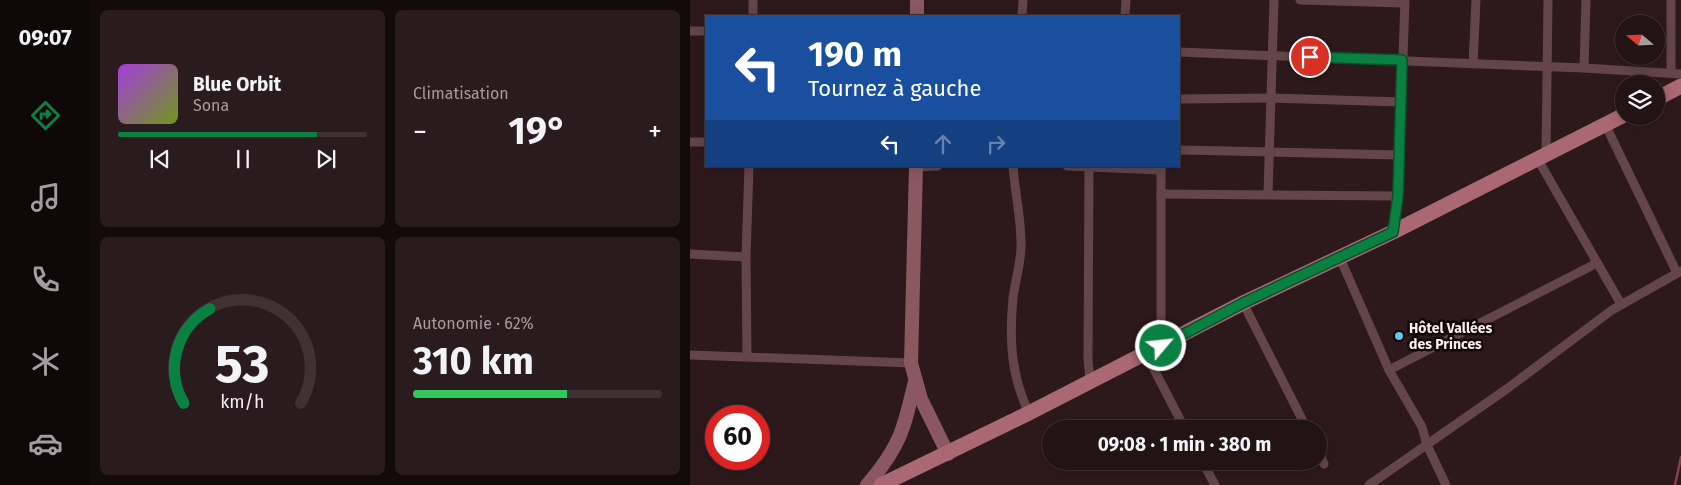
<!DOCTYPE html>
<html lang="fr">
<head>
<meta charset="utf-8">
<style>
	:root { --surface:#221315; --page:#2a1c1e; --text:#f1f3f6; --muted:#a29ea0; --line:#3f3234; --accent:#0b8043 }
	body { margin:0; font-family:"Fira Sans",sans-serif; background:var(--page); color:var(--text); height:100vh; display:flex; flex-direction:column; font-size:19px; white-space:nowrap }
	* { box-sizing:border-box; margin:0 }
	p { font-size:16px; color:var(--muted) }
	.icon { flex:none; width:28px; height:28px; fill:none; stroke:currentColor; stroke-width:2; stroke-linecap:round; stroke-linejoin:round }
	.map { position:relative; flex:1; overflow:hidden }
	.panel { display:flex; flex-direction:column; gap:10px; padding:10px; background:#130a0c; width:600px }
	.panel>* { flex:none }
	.guide { position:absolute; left:15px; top:15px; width:475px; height:152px; border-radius:0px; box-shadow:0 2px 12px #0003,0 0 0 1px var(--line); background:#1a4fa0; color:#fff; overflow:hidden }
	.needle { width:32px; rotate:289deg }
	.fabs { position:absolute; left:925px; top:15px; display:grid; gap:10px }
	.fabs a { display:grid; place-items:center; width:50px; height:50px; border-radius:50%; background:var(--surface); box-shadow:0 2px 12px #0003,0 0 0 1px var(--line); font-size:25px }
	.speed { position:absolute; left:15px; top:405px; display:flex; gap:10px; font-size:25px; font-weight:700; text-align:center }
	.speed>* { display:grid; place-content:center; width:65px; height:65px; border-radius:50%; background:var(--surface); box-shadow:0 2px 12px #0003,0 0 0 1px var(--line); line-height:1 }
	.speed .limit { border:8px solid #d22; background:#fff; color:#111 }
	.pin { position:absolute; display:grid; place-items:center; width:42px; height:42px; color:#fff; margin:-21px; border:2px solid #fff; border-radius:50%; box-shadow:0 1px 5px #0007 }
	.me { position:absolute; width:55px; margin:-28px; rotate:62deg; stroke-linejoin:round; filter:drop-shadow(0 0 4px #0008) }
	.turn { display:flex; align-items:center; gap:18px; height:105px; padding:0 20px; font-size:22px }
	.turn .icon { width:65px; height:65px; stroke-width:2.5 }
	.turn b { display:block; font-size:35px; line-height:42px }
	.lanes { display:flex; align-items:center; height:48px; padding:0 20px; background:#0003; justify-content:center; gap:25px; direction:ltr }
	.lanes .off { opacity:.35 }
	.big { font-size:38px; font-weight:700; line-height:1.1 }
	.panel .card { flex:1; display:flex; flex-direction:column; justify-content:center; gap:8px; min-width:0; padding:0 18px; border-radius:8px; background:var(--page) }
	.panel .dial { align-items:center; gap:0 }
	.dial svg { height:130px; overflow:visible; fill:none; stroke:var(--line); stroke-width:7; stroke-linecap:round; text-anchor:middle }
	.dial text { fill:var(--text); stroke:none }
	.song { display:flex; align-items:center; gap:15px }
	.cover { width:60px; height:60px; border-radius:8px; background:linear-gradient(135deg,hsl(280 70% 55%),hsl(80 70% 35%)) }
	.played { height:5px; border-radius:2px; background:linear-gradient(90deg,var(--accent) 80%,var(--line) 80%) }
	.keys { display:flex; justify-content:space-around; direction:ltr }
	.heat { display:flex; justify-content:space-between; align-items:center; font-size:28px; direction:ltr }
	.charge { height:8px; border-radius:4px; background:linear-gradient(90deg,#34c759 62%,var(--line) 0) }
	.panel .tiles { flex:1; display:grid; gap:10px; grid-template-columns:repeat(2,1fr) }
	.trip { position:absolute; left:352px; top:420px; width:285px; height:50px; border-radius:25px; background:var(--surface); box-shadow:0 2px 12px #0003,0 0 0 1px var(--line); font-weight:700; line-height:50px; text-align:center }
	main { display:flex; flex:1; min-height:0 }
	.menu { display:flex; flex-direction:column; width:90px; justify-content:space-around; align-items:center; background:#0e0808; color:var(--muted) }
	.menu .icon { width:35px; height:35px }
	.menu .current { color:var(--accent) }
	.menu b { font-size:22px; color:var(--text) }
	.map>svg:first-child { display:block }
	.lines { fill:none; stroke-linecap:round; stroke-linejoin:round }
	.stream { stroke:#873f4f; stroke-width:2.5 }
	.street { stroke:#64454a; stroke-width:9 }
	.secondary { stroke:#8b5861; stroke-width:14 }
	.primary { stroke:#a96873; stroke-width:15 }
	.route-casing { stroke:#07532c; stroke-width:12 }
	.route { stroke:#0b8043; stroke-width:9 }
	.poi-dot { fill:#5ac8e6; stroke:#0f0708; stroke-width:2 }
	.labels { text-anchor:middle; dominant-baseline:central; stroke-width:5; stroke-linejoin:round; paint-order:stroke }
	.poi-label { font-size:14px; font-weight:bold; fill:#fcecee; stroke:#0f0708; text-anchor:start }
</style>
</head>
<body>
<main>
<nav class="menu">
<b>09:07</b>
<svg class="icon current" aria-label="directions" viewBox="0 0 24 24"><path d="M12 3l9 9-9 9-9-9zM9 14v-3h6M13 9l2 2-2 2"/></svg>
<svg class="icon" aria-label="music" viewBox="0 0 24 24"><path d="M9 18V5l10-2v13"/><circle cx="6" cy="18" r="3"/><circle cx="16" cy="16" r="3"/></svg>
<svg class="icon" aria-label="phone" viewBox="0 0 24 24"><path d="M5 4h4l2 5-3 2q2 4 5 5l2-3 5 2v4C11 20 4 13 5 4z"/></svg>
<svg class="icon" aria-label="climate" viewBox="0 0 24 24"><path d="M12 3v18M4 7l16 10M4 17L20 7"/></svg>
<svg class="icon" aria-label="car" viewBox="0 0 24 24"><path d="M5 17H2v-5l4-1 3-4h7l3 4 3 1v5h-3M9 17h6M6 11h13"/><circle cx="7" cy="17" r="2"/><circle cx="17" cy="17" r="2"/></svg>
</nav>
<section class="panel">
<div class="tiles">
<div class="card">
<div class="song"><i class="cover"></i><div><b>Blue Orbit</b><p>Sona</p></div></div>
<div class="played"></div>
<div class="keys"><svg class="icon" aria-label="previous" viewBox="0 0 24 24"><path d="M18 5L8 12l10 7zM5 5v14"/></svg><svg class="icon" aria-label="pause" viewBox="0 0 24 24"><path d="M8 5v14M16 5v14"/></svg><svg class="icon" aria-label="next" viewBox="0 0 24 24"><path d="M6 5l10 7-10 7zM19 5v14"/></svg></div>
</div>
<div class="card"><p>Climatisation</p>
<div class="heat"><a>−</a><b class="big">19°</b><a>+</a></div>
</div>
<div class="card dial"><svg viewBox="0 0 100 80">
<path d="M14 69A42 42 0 1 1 86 69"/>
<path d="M14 69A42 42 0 0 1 30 11" stroke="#0b8043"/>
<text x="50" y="56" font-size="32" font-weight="700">53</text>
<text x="50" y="72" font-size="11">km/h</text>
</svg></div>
<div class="card"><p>Autonomie · 62%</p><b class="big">310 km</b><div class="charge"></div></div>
</div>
</section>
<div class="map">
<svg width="991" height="485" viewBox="0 0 991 485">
	<rect width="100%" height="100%" fill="#2d191c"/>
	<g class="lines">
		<polyline class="stream" points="985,485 991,457"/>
		<g class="street">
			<polyline points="610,0 714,3"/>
			<polyline points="63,16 63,0"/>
			<polyline points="332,16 333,0"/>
			<polyline points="435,16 436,0"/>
			<polyline points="0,31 16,31"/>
			<polyline points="489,52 894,68 991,74"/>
			<polyline points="783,64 786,0"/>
			<polyline points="894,68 896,0"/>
			<polyline points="981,73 981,0"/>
			<polyline points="489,99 581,98 711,102"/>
			<polyline points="915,124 987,273"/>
			<polyline points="0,142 16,142"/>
			<polyline points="489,150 709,155"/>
			<polyline points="856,154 858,0"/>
			<polyline points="847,158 931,304"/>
			<path d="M323,166C325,194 332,222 331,249C330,266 325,282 323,298C319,339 321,376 339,413"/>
			<polyline points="377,166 471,170"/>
			<polyline points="399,166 398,359 400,380"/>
			<polyline points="226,167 248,166"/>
			<polyline points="471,194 708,196"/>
			<polyline points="578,194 584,0"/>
			<polyline points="703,232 708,196 715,0"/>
			<polyline points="0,254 56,257"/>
			<polyline points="650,258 699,370 732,427 737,445 756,485"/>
			<polyline points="553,303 617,429"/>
			<polyline points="471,346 471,166"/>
			<polyline points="456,354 495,429"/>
			<polyline points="0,355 221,363"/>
			<polyline points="57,356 56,257 59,166"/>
			<polyline points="699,370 907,263"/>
			<polyline points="629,452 634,464"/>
			<polyline points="512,461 525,485"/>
			<polyline points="679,485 818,388 922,310 991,271"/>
		</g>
		<g class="secondary">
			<polyline points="227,16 227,0"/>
			<polyline points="226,166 221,363 231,399 258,454"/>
			<path d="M177,485C210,447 214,429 225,381"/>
		</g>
		<g class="primary">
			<polyline points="966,99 991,86"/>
			<polyline points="191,485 339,413 553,303 703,232 934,115"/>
		</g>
	</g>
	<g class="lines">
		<g class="route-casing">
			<polyline id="route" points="471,346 553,303 703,232 708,196 712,60 620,57"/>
		</g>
		<use href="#route" class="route"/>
	</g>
	<circle class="poi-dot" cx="709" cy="336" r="5"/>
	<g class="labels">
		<g class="poi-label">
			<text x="719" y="328">Hôtel Vallées<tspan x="719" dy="16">des Princes</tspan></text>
		</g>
	</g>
</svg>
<div class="fabs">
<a><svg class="needle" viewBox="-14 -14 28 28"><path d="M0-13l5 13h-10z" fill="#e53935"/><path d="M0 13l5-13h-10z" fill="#a29ea0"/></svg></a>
<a><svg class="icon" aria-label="layers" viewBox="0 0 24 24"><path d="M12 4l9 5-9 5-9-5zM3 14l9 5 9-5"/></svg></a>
</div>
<div class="speed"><div class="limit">60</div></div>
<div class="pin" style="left:620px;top:57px;background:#d93025"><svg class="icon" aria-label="arrive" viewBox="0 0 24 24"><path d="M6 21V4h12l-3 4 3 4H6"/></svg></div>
<svg class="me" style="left:471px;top:346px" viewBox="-20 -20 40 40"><circle r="17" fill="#0b8043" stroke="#fff" stroke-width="3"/><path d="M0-11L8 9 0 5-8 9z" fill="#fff"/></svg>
<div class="trip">09:08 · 1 min · 380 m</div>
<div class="guide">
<div class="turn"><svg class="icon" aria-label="left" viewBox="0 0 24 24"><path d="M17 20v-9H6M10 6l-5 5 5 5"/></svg><div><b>190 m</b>Tournez à gauche</div></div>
<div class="lanes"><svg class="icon" aria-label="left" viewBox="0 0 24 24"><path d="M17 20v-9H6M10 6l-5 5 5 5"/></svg><svg class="icon off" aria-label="ahead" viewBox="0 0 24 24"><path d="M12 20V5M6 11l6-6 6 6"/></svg><svg class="icon off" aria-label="right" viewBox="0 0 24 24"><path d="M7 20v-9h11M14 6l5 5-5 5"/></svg></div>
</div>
</div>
</main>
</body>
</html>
